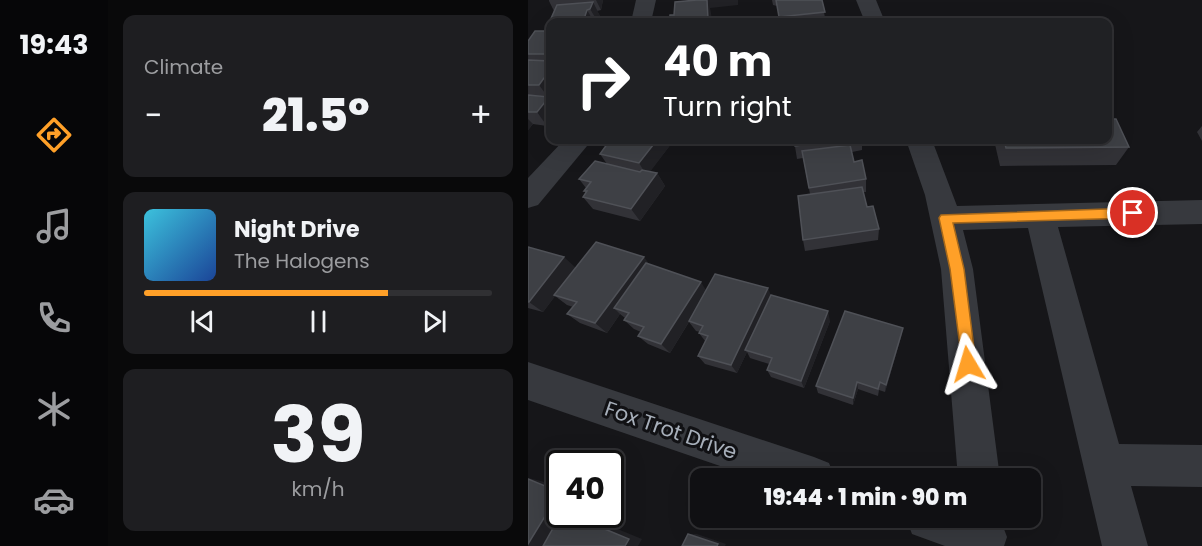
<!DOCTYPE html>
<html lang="en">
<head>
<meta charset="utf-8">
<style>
	:root { --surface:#101013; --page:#1e1e21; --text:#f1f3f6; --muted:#9c9da0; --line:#303033; --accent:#ffa028 }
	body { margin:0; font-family:Poppins,sans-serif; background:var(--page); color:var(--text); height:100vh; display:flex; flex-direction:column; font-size:22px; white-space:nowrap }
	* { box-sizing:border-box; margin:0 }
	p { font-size:20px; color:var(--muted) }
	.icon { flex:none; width:33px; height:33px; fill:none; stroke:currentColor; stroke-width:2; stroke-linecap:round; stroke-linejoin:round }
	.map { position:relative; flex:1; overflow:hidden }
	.drawer { display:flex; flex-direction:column; gap:15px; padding:15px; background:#09090a; width:420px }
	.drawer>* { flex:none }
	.banner { position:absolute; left:18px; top:18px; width:566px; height:126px; border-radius:12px; box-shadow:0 6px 24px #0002,0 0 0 2px var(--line); background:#202124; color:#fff; overflow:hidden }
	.speed { position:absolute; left:18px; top:450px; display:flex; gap:12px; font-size:30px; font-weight:700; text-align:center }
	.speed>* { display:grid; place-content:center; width:78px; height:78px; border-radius:50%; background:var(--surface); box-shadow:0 6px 24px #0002,0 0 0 2px var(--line); line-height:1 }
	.speed .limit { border:3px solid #111; border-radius:9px; background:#fff; color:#111 }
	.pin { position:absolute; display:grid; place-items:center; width:51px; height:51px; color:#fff; margin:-26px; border:3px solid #fff; border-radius:50%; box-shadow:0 2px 6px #0007 }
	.me { position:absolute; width:66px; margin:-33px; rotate:353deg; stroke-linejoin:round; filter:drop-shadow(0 0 4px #0008) }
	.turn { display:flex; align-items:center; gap:21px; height:126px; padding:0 18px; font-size:27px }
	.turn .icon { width:78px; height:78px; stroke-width:2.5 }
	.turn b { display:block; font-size:42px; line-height:51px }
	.big { font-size:45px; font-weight:800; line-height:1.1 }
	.drawer .card { flex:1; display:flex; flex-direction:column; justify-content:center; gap:9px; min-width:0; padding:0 21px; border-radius:12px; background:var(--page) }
	.drawer .dial { align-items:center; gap:0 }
	.dial b { font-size:78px; line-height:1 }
	.song { display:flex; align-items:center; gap:18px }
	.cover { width:72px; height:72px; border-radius:9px; background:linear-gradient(135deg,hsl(190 70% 55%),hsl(220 70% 35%)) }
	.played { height:6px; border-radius:3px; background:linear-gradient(90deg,var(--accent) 70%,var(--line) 70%) }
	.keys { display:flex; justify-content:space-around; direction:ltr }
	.heat { display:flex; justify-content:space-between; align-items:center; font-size:33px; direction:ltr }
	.trip { position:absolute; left:162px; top:468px; width:351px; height:60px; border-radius:12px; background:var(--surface); box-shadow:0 6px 24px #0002,0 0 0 2px var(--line); font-weight:800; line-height:60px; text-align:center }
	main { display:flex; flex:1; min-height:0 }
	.tab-bar { display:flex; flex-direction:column; width:108px; justify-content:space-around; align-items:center; background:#060608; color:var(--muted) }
	.tab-bar .icon { width:42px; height:42px }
	.tab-bar .on { color:var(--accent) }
	.tab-bar b { font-size:27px; color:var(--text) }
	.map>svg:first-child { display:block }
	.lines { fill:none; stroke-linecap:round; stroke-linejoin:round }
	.minor { fill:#37393e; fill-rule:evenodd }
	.wall { fill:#323237 }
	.shaded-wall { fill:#212125 }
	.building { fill:#3e4045; stroke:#4f5157; stroke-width:1.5 }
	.route { fill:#ffa028; stroke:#a6681a; stroke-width:1.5 }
	.labels { text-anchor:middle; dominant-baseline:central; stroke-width:6; stroke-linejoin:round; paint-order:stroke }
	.near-street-label { font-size:21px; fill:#a7afba; stroke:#111114 }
</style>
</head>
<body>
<main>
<nav class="tab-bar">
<b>19:43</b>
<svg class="icon on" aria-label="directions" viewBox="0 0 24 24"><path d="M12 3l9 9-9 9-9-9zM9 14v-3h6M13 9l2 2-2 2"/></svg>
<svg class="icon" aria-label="music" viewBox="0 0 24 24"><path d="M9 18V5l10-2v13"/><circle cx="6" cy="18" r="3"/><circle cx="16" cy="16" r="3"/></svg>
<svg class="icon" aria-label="phone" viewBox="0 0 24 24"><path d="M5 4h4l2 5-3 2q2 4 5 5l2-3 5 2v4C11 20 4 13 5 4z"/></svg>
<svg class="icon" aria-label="climate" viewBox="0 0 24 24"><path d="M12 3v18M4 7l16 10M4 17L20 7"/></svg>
<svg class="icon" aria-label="car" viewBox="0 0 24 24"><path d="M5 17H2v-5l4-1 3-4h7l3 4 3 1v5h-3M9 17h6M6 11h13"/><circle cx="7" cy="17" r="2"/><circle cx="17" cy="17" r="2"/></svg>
</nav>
<section class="drawer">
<div class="card"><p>Climate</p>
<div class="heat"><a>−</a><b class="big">21.5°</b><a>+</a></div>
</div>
<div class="card">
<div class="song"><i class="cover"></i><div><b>Night Drive</b><p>The Halogens</p></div></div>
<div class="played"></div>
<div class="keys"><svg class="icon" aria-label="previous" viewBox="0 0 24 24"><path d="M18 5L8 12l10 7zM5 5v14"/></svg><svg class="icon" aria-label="pause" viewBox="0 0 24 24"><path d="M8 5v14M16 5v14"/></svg><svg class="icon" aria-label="next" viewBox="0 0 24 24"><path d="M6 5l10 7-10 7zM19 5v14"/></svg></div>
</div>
<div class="card dial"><b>39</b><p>km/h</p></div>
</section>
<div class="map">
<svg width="674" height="546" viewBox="0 0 674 546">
	<rect width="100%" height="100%" fill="#161619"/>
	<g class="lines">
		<g class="minor">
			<polygon points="108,0 128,0 123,22 103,22"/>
			<polygon points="328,0 348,0 357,22 337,22"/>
			<polygon points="36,140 64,140 10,205 0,208 0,178"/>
			<polygon points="378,140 404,140 429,206 674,200 674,224 530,227 591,444 674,445 674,487 603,486 620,546 574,546 500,228 435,230 445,269 472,478 430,478 413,269 397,195"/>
			<polygon points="0,362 286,457 301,463 307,478 227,478 0,400"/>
			<polygon points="378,518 464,518 473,521 479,537 476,546 417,546 384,534"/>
		</g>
	</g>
	<g class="wall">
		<polygon points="21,0 75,0 73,10 69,11 72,16 70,22 22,22 22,26 21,23 26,11 21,1"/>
		<polygon points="244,0 294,0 297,18 252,21 249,6 245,5"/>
		<polygon points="22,31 22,121 19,126 5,124 0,130 0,41"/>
		<polygon points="674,126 674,141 669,132"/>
		<polygon points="82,140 140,140 143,144 122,171 129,173 137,186 112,221 65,209 55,197 58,193 56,191 58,188 51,179 79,164 72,154"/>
		<polygon points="266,140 334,140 334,150 324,152 326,162 338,179 338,192 335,192 339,207 351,229 350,240 277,251 275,240 282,194 275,158 269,159"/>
		<polygon points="466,140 579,140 601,147 588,165 472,166"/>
		<polygon points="0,247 47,268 122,265 178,290 243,296 302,321 276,388 243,377 239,370 241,364 222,358 219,352 209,373 177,364 170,356 177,341 171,333 172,332 168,331 161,322 142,353 120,344 110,336 113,332 106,329 96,320 97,318 92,314 79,333 52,323 39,314 45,307 39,305 27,296 15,312 0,308"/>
		<polygon points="375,328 373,337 357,392 351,390 350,396 330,389 325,405 290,393 288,386"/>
	</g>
	<g class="shaded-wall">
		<polygon points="68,0 75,0 73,10"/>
		<polygon points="158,0 210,0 210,5 182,8 183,13 184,22 148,22 161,7"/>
		<polygon points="65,2 72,16 70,22 62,9"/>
		<polygon points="59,10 66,22 55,22"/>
		<polygon points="16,78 22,88 22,121 19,126 9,112 20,97 11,85"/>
		<polygon points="0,119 5,124 0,130"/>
		<polygon points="129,140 140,140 143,144 119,176 111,163"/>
		<polygon points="129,173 137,186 112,221 103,209"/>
		<polygon points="36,257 48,268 26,295 27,296 15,312 1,302"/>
		<polygon points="116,257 124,268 86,308 92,314 79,333 67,323"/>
		<polygon points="173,282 179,292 142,353 133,344"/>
		<polygon points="240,288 244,298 217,350 219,352 209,373 203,365"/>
		<polygon points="300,311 302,321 276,388 273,381"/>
		<polygon points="375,328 373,337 357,392 358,385"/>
		<polygon points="329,382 330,389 325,405 325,398"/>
		<polygon points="0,478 13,481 32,488 32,492 0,479"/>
		<polygon points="32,494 32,514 36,514 17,546 0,546 0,544"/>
		<polygon points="82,504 96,509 87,528 114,539 110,546 97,546 72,527 79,514 82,514"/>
		<polygon points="160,534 169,534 198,544 197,546 189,546"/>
	</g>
	<g class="building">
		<polygon points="169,0 179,0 180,19 141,22 142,15 146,15 147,2"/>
		<polygon points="248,0 294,0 297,12 251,17"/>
		<polygon points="65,2 62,9 59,10 55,22 21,23 29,5"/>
		<polygon points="303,18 305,22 248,22 248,21"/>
		<polygon points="7,31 22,31 22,54 0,54 0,41"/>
		<polygon points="0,60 22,61 22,74 20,78 16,78 11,85 0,85"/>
		<polygon points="0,95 21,97 9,112 0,112"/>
		<polygon points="579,119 588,119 601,147 478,148 476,140 579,140"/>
		<polygon points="82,140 129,140 111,163 72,154"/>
		<polygon points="266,140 315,140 267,146"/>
		<polygon points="322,145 326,162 334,160 338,179 281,188 274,151"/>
		<polygon points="67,161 112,172 114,170 129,173 103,209 55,197 59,191 56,191 63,182 51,179"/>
		<polygon points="334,187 339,207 345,206 351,229 275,240 270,196"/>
		<polygon points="68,242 116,257 67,323 39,314 49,302 26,295"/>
		<polygon points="0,247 36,257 1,302 0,302"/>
		<polygon points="118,263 173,282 133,344 110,336 116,327 96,320 101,313 86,308"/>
		<polygon points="187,274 240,288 203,365 170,356 180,336 171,333 175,326 161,321"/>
		<polygon points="243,295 300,311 273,381 239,370 244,358 217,350"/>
		<polygon points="317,311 375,328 358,385 352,382 350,389 329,382 325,398 288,386"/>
		<polygon points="0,479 32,492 0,544"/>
		<polygon points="33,514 79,514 72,527 101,539 97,546 15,546"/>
		<polygon points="160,534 190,544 189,546 154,546"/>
	</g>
	<polygon class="route" points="605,208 611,213 605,218 425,223 436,269 448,364 446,370 440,372 435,370 422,269 411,218 413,215"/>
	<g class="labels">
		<g class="near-street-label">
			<text transform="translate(143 430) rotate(19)">Fox Trot Drive</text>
		</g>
	</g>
</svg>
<div class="speed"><div class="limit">40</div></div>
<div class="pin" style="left:605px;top:213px;background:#d93025"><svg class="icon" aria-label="arrive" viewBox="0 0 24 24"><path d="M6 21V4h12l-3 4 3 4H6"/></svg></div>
<svg class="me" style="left:440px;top:364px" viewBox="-20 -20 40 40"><path d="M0-17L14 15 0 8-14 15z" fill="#ffa028" stroke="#fff" stroke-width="4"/></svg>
<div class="trip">19:44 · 1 min · 90 m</div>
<div class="banner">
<div class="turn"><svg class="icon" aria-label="right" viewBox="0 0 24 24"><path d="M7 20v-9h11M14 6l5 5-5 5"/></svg><div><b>40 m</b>Turn right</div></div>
</div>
</div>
</main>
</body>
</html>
